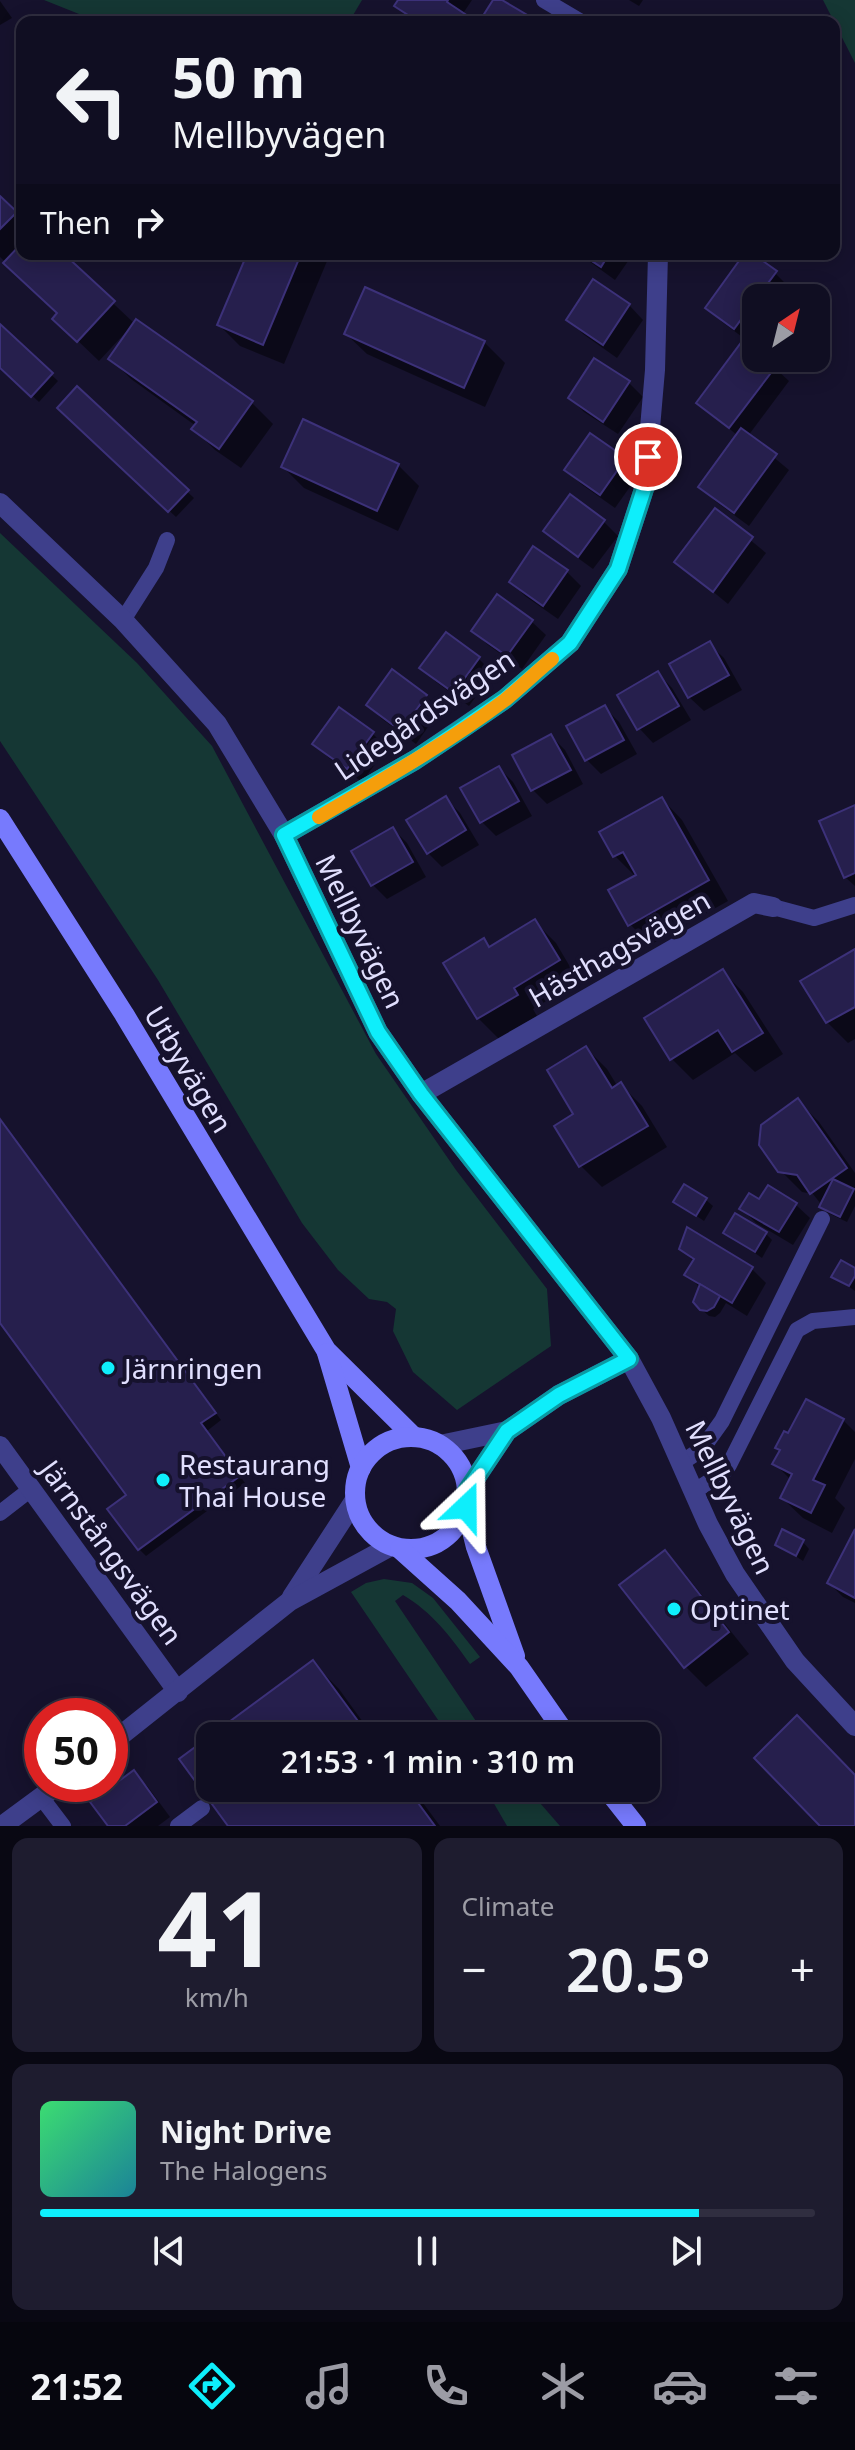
<!DOCTYPE html>
<html lang="en">
<head>
<meta charset="utf-8">
<style>
	:root { --surface:#100e22; --page:#1e1c2f; --text:#f1f3f6; --muted:#9c9ca5; --line:#302e40; --accent:#0eeefb }
	body { margin:0; font-family:"Noto Sans",sans-serif; background:var(--page); color:var(--text); height:100vh; display:flex; flex-direction:column; font-size:30px; white-space:nowrap }
	* { box-sizing:border-box; margin:0 }
	p { font-size:26px; color:var(--muted) }
	.icon { flex:none; width:44px; height:44px; fill:none; stroke:currentColor; stroke-width:2; stroke-linecap:round; stroke-linejoin:round }
	.map { position:relative; height:1826px; overflow:hidden }
	.drawer { display:flex; flex-direction:column; gap:12px; padding:12px; background:#090813; flex:1 }
	.drawer>* { flex:none }
	.top-card { position:absolute; left:16px; top:16px; width:824px; height:244px; border-radius:16px; box-shadow:0 4px 20px #0003,0 0 0 2px var(--line); background:#100e22; color:var(--text); overflow:hidden }
	.needle { width:52px; rotate:35deg }
	.tools { position:absolute; left:742px; top:284px; display:grid; gap:16px }
	.tools a { display:grid; place-items:center; width:88px; height:88px; border-radius:16px; background:var(--surface); box-shadow:0 4px 20px #0003,0 0 0 2px var(--line); font-size:40px }
	.speed { position:absolute; left:24px; top:1698px; display:flex; gap:16px; font-size:40px; font-weight:700; text-align:center }
	.speed>* { display:grid; place-content:center; width:104px; height:104px; border-radius:50%; background:var(--surface); box-shadow:0 4px 20px #0003,0 0 0 2px var(--line); line-height:1 }
	.speed .limit { border:12px solid #d22; background:#fff; color:#111 }
	.pin { position:absolute; display:grid; place-items:center; width:68px; height:68px; color:#fff; margin:-34px; border:4px solid #fff; border-radius:50%; box-shadow:0 2px 8px #0007 }
	.me { position:absolute; width:88px; margin:-44px; rotate:23deg; stroke-linejoin:round; filter:drop-shadow(0 0 6px #0008) }
	.turn { display:flex; align-items:center; gap:28px; height:168px; padding:0 24px; font-size:36px }
	.turn .icon { width:104px; height:104px; stroke-width:2.5 }
	.turn b { display:block; font-size:56px; line-height:68px }
	.then { display:flex; align-items:center; height:76px; padding:0 24px; background:#0003; gap:16px; font-size:30px }
	.big { font-size:60px; font-weight:600; line-height:1.1 }
	.drawer .widget { flex:1; display:flex; flex-direction:column; justify-content:center; gap:12px; min-width:0; padding:0 28px; border-radius:16px; background:var(--page) }
	.drawer .dial { align-items:center; gap:0 }
	.dial b { font-size:104px; line-height:1 }
	.song { display:flex; align-items:center; gap:24px }
	.cover { width:96px; height:96px; border-radius:12px; background:linear-gradient(135deg,hsl(140 70% 55%),hsl(190 70% 35%)) }
	.played { height:8px; border-radius:4px; background:linear-gradient(90deg,var(--accent) 85%,var(--line) 85%) }
	.keys { display:flex; justify-content:space-around; direction:ltr }
	.heat { display:flex; justify-content:space-between; align-items:center; font-size:44px; direction:ltr }
	.drawer .tiles { flex:1; display:grid; gap:12px; grid-template-columns:1fr 1fr }
	.widget:last-child { grid-column:span 2 }
	.trip { position:absolute; left:196px; top:1722px; width:464px; height:80px; border-radius:16px; background:var(--surface); box-shadow:0 4px 20px #0003,0 0 0 2px var(--line); font-weight:600; line-height:80px; text-align:center }
	.tabs { display:flex; height:128px; justify-content:space-around; align-items:center; background:#06060e; color:var(--muted) }
	.tabs .icon { width:56px; height:56px }
	.tabs .current { color:var(--accent) }
	.tabs b { font-size:36px; color:var(--text) }
	.map>svg:first-child { display:block }
	.green { fill:#153734 }
	.shadow { fill:#0007 }
	.building { fill:#261f4d; stroke:#3c3179; stroke-width:2 }
	.lines { fill:none; stroke-linecap:round; stroke-linejoin:round }
	.lane { stroke:#3e3f8b; stroke-width:16 }
	.street { stroke:#3e3f8b; stroke-width:20 }
	.secondary { stroke:#777afd; stroke-width:20 }
	.route-casing { stroke:#099ba3; stroke-width:20 }
	.route { stroke:#0eeefb; stroke-width:14 }
	.slow { stroke:#f59e0b; stroke-width:14 }
	.poi-dot { fill:#0eeefb; stroke:#16122d; stroke-width:3 }
	.labels { text-anchor:middle; dominant-baseline:central; stroke-width:8; stroke-linejoin:round; paint-order:stroke }
	.street-label { font-size:28px; fill:#e1dffe; stroke:#16122d }
	.poi-label { font-size:28px; fill:#e1dffe; stroke:#16122d; text-anchor:start }
</style>
</head>
<body>
<div class="map">
<svg width="855" height="1826" viewBox="0 0 855 1826">
	<rect width="100%" height="100%" fill="#16122d"/>
	<g class="green">
		<polygon points="44,0 362,0 349,22 99,22"/>
		<polygon points="823,0 855,0 855,63"/>
		<polygon points="0,533 137,663 212,746 376,1054 456,1170 547,1289 551,1346 457,1410 413,1372 393,1331 396,1309 387,1302 369,1299 338,1270 302,1223 158,980 0,741"/>
		<path d="M384,1579L412,1583L433,1598L480,1657L470,1664C451,1637 432,1612 403,1595L395,1601L486,1736H449L351,1592L366,1583Z"/>
		<polygon points="485,1788 527,1788 560,1826 507,1826"/>
	</g>
	<g class="shadow">
		<polygon points="401,0 472,0 462,15 471,22 414,22 397,6"/>
		<polygon points="629,0 643,0 639,6"/>
		<polygon points="0,1 12,18 0,25"/>
		<polygon points="0,199 22,220 22,254 61,254 135,324 252,403 273,424 241,468 215,450 194,429 196,426 131,379 110,358 127,335 125,333 99,361 76,339 59,314 0,257"/>
		<polygon points="131,254 150,254 136,260"/>
		<polygon points="249,254 330,254 284,364 240,346 219,325"/>
		<polygon points="579,254 633,254 615,280"/>
		<polygon points="745,254 750,254 775,273 789,287 781,298 756,298 756,333 749,342 722,322 707,307"/>
		<polygon points="629,305 643,320 617,358 583,334 569,320"/>
		<polygon points="0,327 58,381 39,402 0,366"/>
		<polygon points="346,334 484,342 505,363 485,407 367,354"/>
		<polygon points="756,352 756,358 764,358 789,381 748,436 789,470 749,526 715,501 701,487 738,436 699,403"/>
		<polygon points="595,360 629,383 643,397 618,434 584,412 570,398"/>
		<polygon points="77,389 194,498 176,517 59,408"/>
		<polygon points="591,436 625,460 639,474 615,508 581,484 567,470"/>
		<polygon points="398,465 419,486 398,531 304,488 283,467"/>
		<polygon points="715,511 766,553 728,604 677,562"/>
		<polygon points="604,522 618,536 593,569 560,545 546,531"/>
		<polygon points="566,571 581,586 558,619 525,596 511,582"/>
		<polygon points="531,621 546,635 522,669 488,645 474,631"/>
		<polygon points="446,635 479,659 493,673 469,706 436,682 422,668"/>
		<polygon points="709,644 724,658 742,690 704,711 689,697"/>
		<polygon points="658,673 672,688 691,720 653,743 639,728"/>
		<polygon points="426,696 440,710 416,744 382,719 368,705"/>
		<polygon points="605,708 619,722 637,754 601,774 587,760"/>
		<polygon points="339,710 373,734 387,748 362,782 329,758 314,744"/>
		<polygon points="551,736 565,750 583,784 547,804 533,790"/>
		<polygon points="499,768 513,782 532,816 496,836 482,822"/>
		<polygon points="446,799 460,813 479,845 442,867 428,853"/>
		<polygon points="662,799 682,820 728,901 650,945 630,924 636,877 615,856"/>
		<polygon points="855,808 855,886 845,877"/>
		<polygon points="393,829 407,843 426,877 387,899 373,885"/>
		<polygon points="535,922 556,943 579,982 533,1009 537,1016 499,1039 478,1018 484,941 491,948"/>
		<polygon points="855,951 855,1039 848,1043 827,1022"/>
		<polygon points="722,971 743,992 783,1054 755,1072 735,1053 693,1080 672,1059"/>
		<polygon points="586,1048 607,1069 618,1087 621,1085 642,1106 667,1147 602,1187 581,1166 557,1127 576,1115"/>
		<polygon points="798,1101 819,1122 855,1173 855,1206 847,1222 828,1213 813,1194 802,1192 780,1170"/>
		<polygon points="0,1119 221,1420 207,1431 245,1483 146,1556 139,1549 129,1495 0,1319"/>
		<polygon points="706,1200 713,1206 704,1221 676,1202"/>
		<polygon points="760,1202 795,1204 810,1218 793,1245 756,1223 742,1209"/>
		<polygon points="688,1230 752,1269 766,1283 747,1316 726,1303 720,1313 715,1317 709,1316 701,1309 700,1288 687,1274 694,1262 682,1249"/>
		<polygon points="726,1233 766,1234 772,1240 762,1258"/>
		<polygon points="855,1270 855,1291 834,1276"/>
		<polygon points="843,1420 855,1432 855,1459 835,1498 845,1508 832,1533 803,1518 782,1498 791,1480 775,1464 781,1451 777,1448 789,1436"/>
		<polygon points="855,1533 855,1603 843,1597 829,1583"/>
		<polygon points="803,1542 809,1549 803,1561 777,1544"/>
		<polygon points="664,1553 685,1574 749,1654 706,1687 685,1666"/>
		<polygon points="313,1663 339,1689 373,1736 214,1736"/>
		<polygon points="210,1739 210,1788 412,1788 440,1826 231,1826 182,1759"/>
		<polygon points="134,1773 148,1787 170,1817 158,1826 111,1826"/>
	</g>
	<g class="building">
		<polygon points="398,0 448,0 447,2 468,16 464,22 419,22 394,6"/>
		<polygon points="493,0 502,0 534,19 533,22 479,22"/>
		<polygon points="0,196 17,212 0,229"/>
		<polygon points="22,243 22,254 64,254 115,301 77,342 52,319 57,313 3,263"/>
		<polygon points="247,254 301,254 263,345 217,325"/>
		<polygon points="581,254 609,254 601,267"/>
		<polygon points="744,254 753,254 777,271 734,329 705,308"/>
		<polygon points="593,279 630,304 603,345 566,320"/>
		<polygon points="365,287 485,341 464,388 344,334"/>
		<polygon points="136,319 253,401 219,449 191,429 197,422 108,359"/>
		<polygon points="0,324 53,373 31,397 0,368"/>
		<polygon points="743,340 756,350 756,358 767,358 777,365 729,428 696,403"/>
		<polygon points="594,358 630,381 603,422 568,398"/>
		<polygon points="77,386 189,490 168,512 57,408"/>
		<polygon points="303,419 399,464 377,511 281,467"/>
		<polygon points="741,428 777,454 734,513 698,487"/>
		<polygon points="590,433 626,458 600,495 564,470"/>
		<polygon points="570,494 605,520 578,557 543,531"/>
		<polygon points="715,508 753,537 713,592 674,562"/>
		<polygon points="533,546 568,570 543,606 509,582"/>
		<polygon points="497,594 533,620 507,656 471,631"/>
		<polygon points="446,632 480,657 454,693 419,668"/>
		<polygon points="710,641 729,675 688,698 669,664"/>
		<polygon points="392,669 427,695 401,731 366,705"/>
		<polygon points="658,671 679,706 637,730 617,695"/>
		<polygon points="605,705 624,740 585,761 566,726"/>
		<polygon points="339,707 374,732 347,769 312,744"/>
		<polygon points="551,734 571,770 531,791 512,755"/>
		<polygon points="499,766 519,801 480,823 460,788"/>
		<polygon points="446,796 466,830 427,854 406,820"/>
		<polygon points="662,797 709,880 628,926 608,890 636,875 623,852 613,857 599,832"/>
		<polygon points="855,805 855,873 844,878 819,821"/>
		<polygon points="393,827 413,862 371,886 351,851"/>
		<polygon points="535,919 560,960 514,988 518,995 477,1019 443,963 484,938 489,947"/>
		<polygon points="855,949 855,1007 826,1023 800,981"/>
		<polygon points="723,969 763,1033 732,1052 718,1030 670,1060 644,1018"/>
		<polygon points="586,1046 612,1088 621,1082 648,1126 579,1167 554,1126 573,1114 547,1070"/>
		<polygon points="798,1098 847,1168 810,1194 797,1175 778,1172 759,1145 761,1125"/>
		<polygon points="0,1119 216,1413 201,1423 240,1476 138,1550 107,1509 126,1495 0,1323"/>
		<polygon points="833,1179 854,1189 840,1217 819,1207"/>
		<polygon points="684,1184 707,1198 696,1216 673,1202"/>
		<polygon points="768,1185 797,1203 779,1232 739,1209 749,1193 759,1199"/>
		<polygon points="735,1213 767,1232 755,1252 723,1233"/>
		<polygon points="687,1227 753,1267 732,1303 684,1275 694,1259 679,1249"/>
		<polygon points="841,1260 855,1268 855,1276 849,1286 831,1277"/>
		<polygon points="700,1284 720,1296 714,1307 707,1311 700,1310 693,1302"/>
		<polygon points="806,1399 844,1419 813,1480 825,1485 811,1513 780,1498 792,1474 772,1464 780,1450 775,1448 784,1431 788,1433"/>
		<polygon points="782,1529 804,1540 796,1556 775,1545"/>
		<polygon points="855,1529 855,1598 827,1583"/>
		<polygon points="665,1550 729,1632 684,1668 619,1585"/>
		<polygon points="313,1660 369,1736 210,1736"/>
		<polygon points="797,1715 855,1775 855,1826 820,1826 754,1758"/>
		<polygon points="210,1736 210,1788 407,1788 435,1826 228,1826 179,1759"/>
		<polygon points="134,1770 157,1802 125,1826 108,1826 90,1802"/>
	</g>
	<g class="lines">
		<g class="lane">
			<polyline points="544,0 581,22"/>
			<polyline points="123,620 156,568 167,540"/>
			<polyline points="773,907 814,918 855,905"/>
			<polyline points="681,1463 702,1449 722,1421 822,1219"/>
			<polyline points="693,1492 723,1473 729,1465 797,1330 813,1321 855,1317"/>
			<polyline points="0,1513 31,1489"/>
			<polyline points="41,1797 63,1826"/>
			<polyline points="178,1826 202,1808"/>
		</g>
		<g class="street">
			<polyline points="0,503 123,620 217,724 284,835 378,1032 421,1094 629,1359 661,1418 708,1524 735,1574 795,1661 855,1726"/>
			<polyline points="284,835 415,760 505,699 570,643 618,569 645,486 655,370 658,254"/>
			<polyline points="421,1094 754,903 773,907"/>
			<polyline points="440,1445 507,1431"/>
			<polyline points="0,1446 178,1692"/>
			<polyline points="467,1491 507,1431 559,1395 629,1359"/>
			<polyline points="292,1597 355,1500"/>
			<polyline points="110,1744 290,1601 391,1546"/>
			<polyline points="2,1826 59,1784"/>
		</g>
		<g class="secondary">
			<polyline points="0,819 124,1014 326,1350 414,1437"/>
			<polyline points="327,1353 361,1468"/>
			<circle cx="411" cy="1493" r="56"/>
			<polyline points="466,1507 476,1547 515,1656"/>
			<polyline points="400,1549 458,1601 519,1667 567,1736"/>
			<polyline points="606,1788 636,1826"/>
		</g>
	</g>
	<g class="lines">
		<g class="route-casing">
			<polyline id="route" points="466,1507 467,1491 507,1431 559,1395 629,1359 421,1094 378,1032 284,835 415,760 460,730 505,699 570,643 618,569 645,486 648,457"/>
		</g>
		<use href="#route" class="route"/>
		<path class="slow" d="M319,817C382,780 446,744 505,700C521,687 536,672 552,659"/>
	</g>
	<g class="poi-dot">
		<circle cx="108" cy="1368" r="8"/>
		<circle cx="163" cy="1480" r="8"/>
		<circle cx="674" cy="1609" r="8"/>
	</g>
	<g class="labels">
		<g class="street-label">
			<text transform="translate(424 714) rotate(-34)">Lidegårdsvägen</text>
			<text transform="translate(361 931) rotate(64)">Mellbyvägen</text>
			<text transform="translate(619 948) rotate(-30)">Hästhagsvägen</text>
			<text transform="translate(189 1069) rotate(59)">Utbyvägen</text>
			<text transform="translate(731 1497) rotate(64)">Mellbyvägen</text>
			<text transform="translate(112 1552) rotate(54)">Järnstångsvägen</text>
		</g>
		<g class="poi-label">
			<text x="124" y="1368">Järnringen</text>
			<text x="179" y="1464">Restaurang<tspan x="179" dy="32">Thai House</tspan></text>
			<text x="690" y="1609">Optinet</text>
		</g>
	</g>
</svg>
<div class="tools">
<a><svg class="needle" viewBox="-14 -14 28 28"><path d="M0-13l5 13h-10z" fill="#e53935"/><path d="M0 13l5-13h-10z" fill="#9c9ca5"/></svg></a>
</div>
<div class="speed"><div class="limit">50</div></div>
<div class="pin" style="left:648px;top:457px;background:#d93025"><svg class="icon" aria-label="arrive" viewBox="0 0 24 24"><path d="M6 21V4h12l-3 4 3 4H6"/></svg></div>
<svg class="me" style="left:466px;top:1507px" viewBox="-20 -20 40 40"><path d="M0-17L14 15 0 8-14 15z" fill="#0eeefb" stroke="#fff" stroke-width="4"/></svg>
<div class="trip">21:53 · 1 min · 310 m</div>
<div class="top-card">
<div class="turn"><svg class="icon" aria-label="left" viewBox="0 0 24 24"><path d="M17 20v-9H6M10 6l-5 5 5 5"/></svg><div><b>50 m</b>Mellbyvägen</div></div>
<div class="then">Then<svg class="icon" aria-label="right" viewBox="0 0 24 24"><path d="M7 20v-9h11M14 6l5 5-5 5"/></svg></div>
</div>
</div>
<section class="drawer">
<div class="tiles">
<div class="widget dial"><b>41</b><p>km/h</p></div>
<div class="widget"><p>Climate</p>
<div class="heat"><a>−</a><b class="big">20.5°</b><a>+</a></div>
</div>
<div class="widget">
<div class="song"><i class="cover"></i><div><b>Night Drive</b><p>The Halogens</p></div></div>
<div class="played"></div>
<div class="keys"><svg class="icon" aria-label="previous" viewBox="0 0 24 24"><path d="M18 5L8 12l10 7zM5 5v14"/></svg><svg class="icon" aria-label="pause" viewBox="0 0 24 24"><path d="M8 5v14M16 5v14"/></svg><svg class="icon" aria-label="next" viewBox="0 0 24 24"><path d="M6 5l10 7-10 7zM19 5v14"/></svg></div>
</div>
</div>
</section>
<nav class="tabs">
<b>21:52</b>
<svg class="icon current" aria-label="directions" viewBox="0 0 24 24"><path d="M12 3l9 9-9 9-9-9zM9 14v-3h6M13 9l2 2-2 2"/></svg>
<svg class="icon" aria-label="music" viewBox="0 0 24 24"><path d="M9 18V5l10-2v13"/><circle cx="6" cy="18" r="3"/><circle cx="16" cy="16" r="3"/></svg>
<svg class="icon" aria-label="phone" viewBox="0 0 24 24"><path d="M5 4h4l2 5-3 2q2 4 5 5l2-3 5 2v4C11 20 4 13 5 4z"/></svg>
<svg class="icon" aria-label="climate" viewBox="0 0 24 24"><path d="M12 3v18M4 7l16 10M4 17L20 7"/></svg>
<svg class="icon" aria-label="car" viewBox="0 0 24 24"><path d="M5 17H2v-5l4-1 3-4h7l3 4 3 1v5h-3M9 17h6M6 11h13"/><circle cx="7" cy="17" r="2"/><circle cx="17" cy="17" r="2"/></svg>
<svg class="icon" aria-label="filters" viewBox="0 0 24 24"><path d="M4 7h16M4 17h16"/><circle cx="9" cy="7" r="2"/><circle cx="15" cy="17" r="2"/></svg>
</nav>
</body>
</html>
